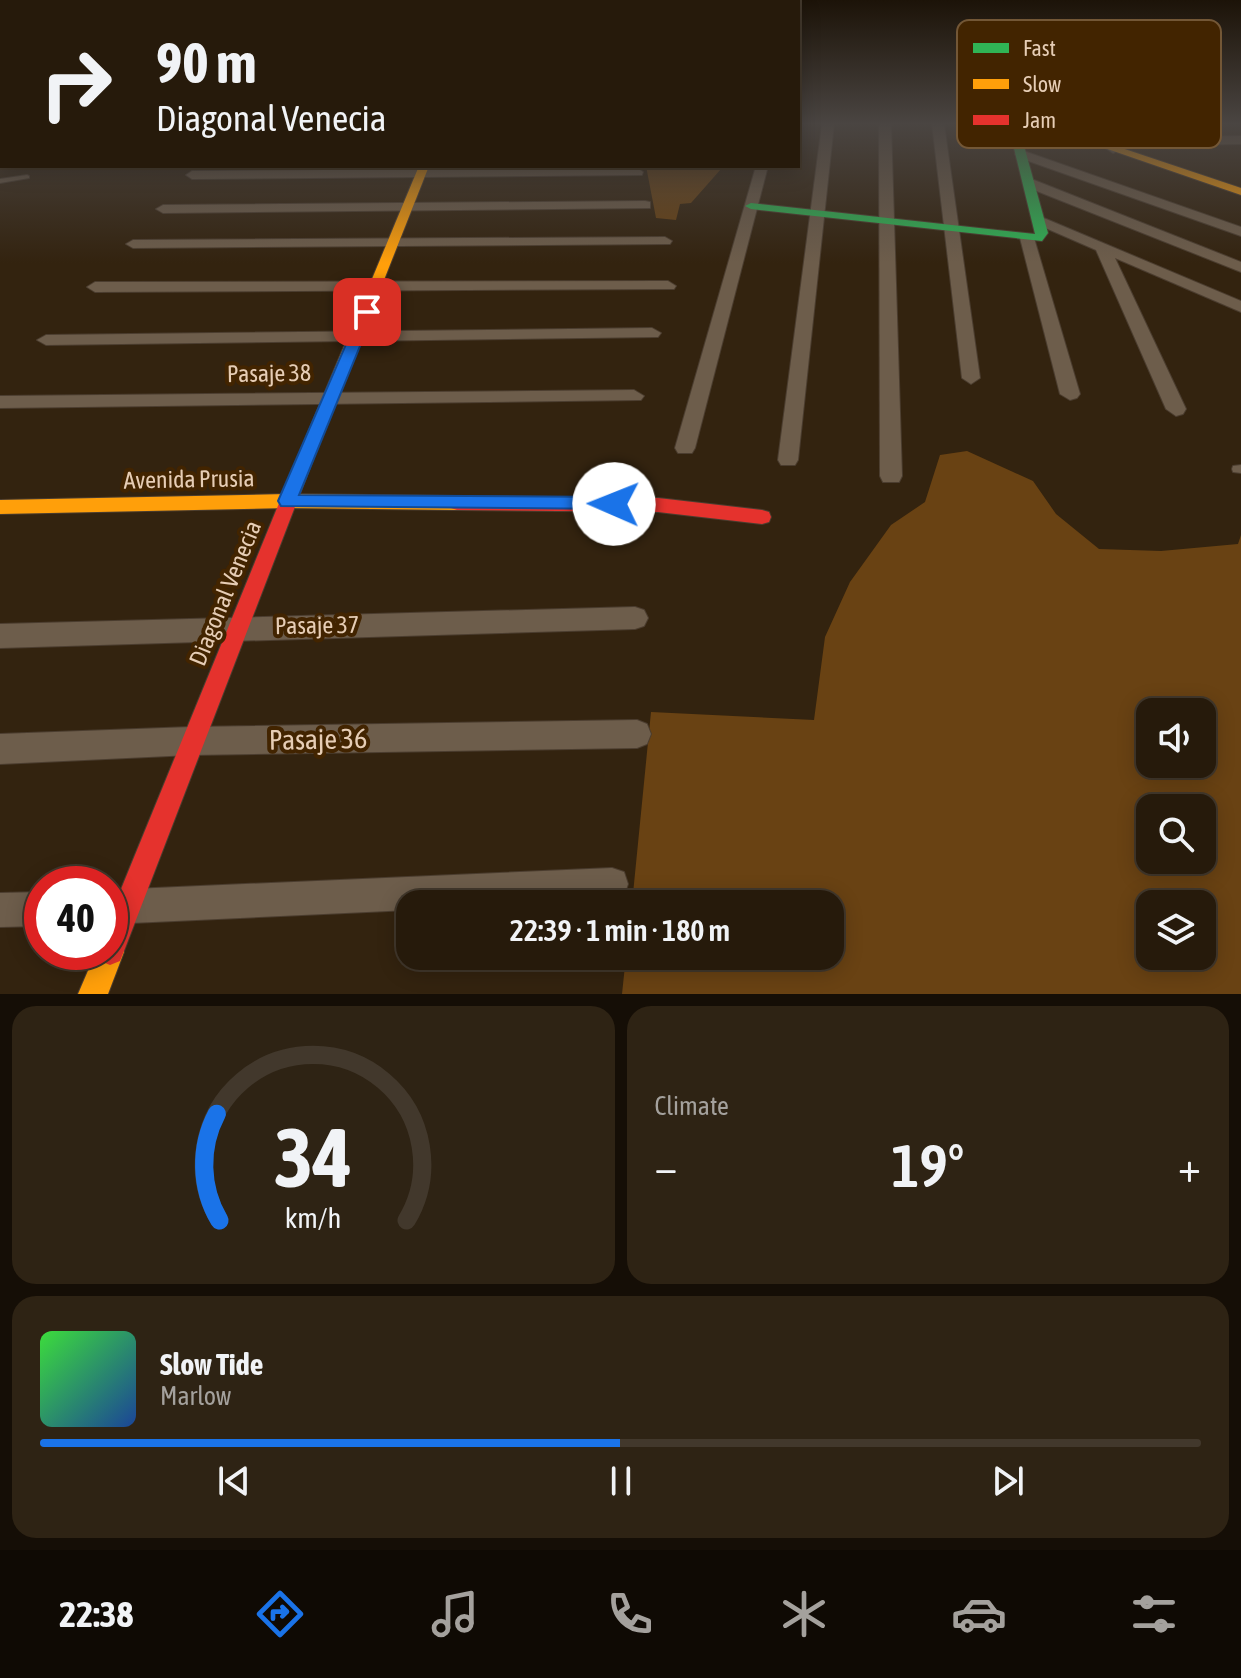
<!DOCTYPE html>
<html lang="en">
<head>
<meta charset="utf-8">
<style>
	:root { --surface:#261a0b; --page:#2e2314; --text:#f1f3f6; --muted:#a4a19d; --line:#42382c; --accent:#1a73e8 }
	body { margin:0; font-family:"Asap Condensed",sans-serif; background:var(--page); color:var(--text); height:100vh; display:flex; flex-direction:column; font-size:30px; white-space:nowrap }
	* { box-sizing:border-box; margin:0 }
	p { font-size:26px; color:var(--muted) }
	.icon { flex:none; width:44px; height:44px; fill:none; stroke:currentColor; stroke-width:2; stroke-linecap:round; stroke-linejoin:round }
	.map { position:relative; height:994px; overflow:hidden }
	.sheet { display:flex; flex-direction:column; gap:12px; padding:12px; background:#150e06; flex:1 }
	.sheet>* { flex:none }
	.top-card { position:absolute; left:0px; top:0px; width:800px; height:168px; box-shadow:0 4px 20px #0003,0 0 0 2px var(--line); background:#261a0b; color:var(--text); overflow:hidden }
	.tools { position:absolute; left:1136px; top:698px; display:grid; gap:16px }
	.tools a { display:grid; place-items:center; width:80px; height:80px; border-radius:16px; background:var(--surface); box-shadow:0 4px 20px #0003,0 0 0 2px var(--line); font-size:40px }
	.speed { position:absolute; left:24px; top:866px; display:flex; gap:16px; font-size:40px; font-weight:700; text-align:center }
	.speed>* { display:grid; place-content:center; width:104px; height:104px; border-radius:50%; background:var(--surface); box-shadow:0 4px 20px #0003,0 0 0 2px var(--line); line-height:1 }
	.speed .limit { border:12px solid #d22; background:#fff; color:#111 }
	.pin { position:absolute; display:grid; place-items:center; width:68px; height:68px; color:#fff; margin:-34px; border-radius:16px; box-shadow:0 4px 12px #0006 }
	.me { position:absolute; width:88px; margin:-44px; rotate:271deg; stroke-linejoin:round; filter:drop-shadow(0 0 6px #0008) }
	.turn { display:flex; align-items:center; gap:28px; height:168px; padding:0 24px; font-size:36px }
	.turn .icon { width:104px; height:104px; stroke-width:2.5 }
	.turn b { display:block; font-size:56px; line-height:68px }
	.big { font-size:60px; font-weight:600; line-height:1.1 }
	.sheet .tile { flex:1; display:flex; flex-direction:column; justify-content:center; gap:12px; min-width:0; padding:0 28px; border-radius:24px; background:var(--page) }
	.sheet .dial { align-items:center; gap:0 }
	.dial svg { height:208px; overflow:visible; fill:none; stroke:var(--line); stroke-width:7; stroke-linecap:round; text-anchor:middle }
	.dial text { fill:var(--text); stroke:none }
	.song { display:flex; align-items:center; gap:24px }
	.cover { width:96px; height:96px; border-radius:12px; background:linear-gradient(135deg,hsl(120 70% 55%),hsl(220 70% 35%)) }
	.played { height:8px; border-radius:4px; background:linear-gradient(90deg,var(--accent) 50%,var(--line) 50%) }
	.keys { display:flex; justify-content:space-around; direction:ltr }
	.heat { display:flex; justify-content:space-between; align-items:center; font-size:44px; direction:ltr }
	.sheet .tiles { flex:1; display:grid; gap:12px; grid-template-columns:1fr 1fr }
	.tile:last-child { grid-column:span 2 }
	.trip { position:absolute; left:396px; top:890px; width:448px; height:80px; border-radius:24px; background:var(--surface); box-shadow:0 4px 20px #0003,0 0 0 2px var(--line); font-weight:600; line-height:80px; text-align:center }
	.tab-bar { display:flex; height:128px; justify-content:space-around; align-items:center; background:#0f0a04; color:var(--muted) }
	.tab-bar .icon { width:56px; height:56px }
	.tab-bar .selected { color:var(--accent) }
	.tab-bar b { font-size:36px; color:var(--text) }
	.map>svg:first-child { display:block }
	.green { fill:#694213; fill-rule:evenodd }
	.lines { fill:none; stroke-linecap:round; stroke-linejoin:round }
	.lane-casing { stroke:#4b3d2f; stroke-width:2 }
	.street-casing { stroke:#4b3d2f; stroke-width:2 }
	.fast-casing { stroke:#4b3d2f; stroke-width:2 }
	.slow-casing { stroke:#4b3d2f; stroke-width:2 }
	.jam-casing { stroke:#4b3d2f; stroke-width:2 }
	.lane { fill:#6d5d4b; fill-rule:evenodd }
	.street { fill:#6d5d4b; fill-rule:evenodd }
	.fast { fill:#30b455; fill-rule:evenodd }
	.slow { fill:#ff9f0a; fill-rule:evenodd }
	.jam { fill:#e5322d; fill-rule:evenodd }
	.route { fill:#1a73e8; stroke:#114b97; stroke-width:2 }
	.labels { text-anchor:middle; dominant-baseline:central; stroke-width:8; stroke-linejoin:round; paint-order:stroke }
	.street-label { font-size:24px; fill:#e6cdb5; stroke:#422400 }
	.near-street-label { font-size:28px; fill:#e6cdb5; stroke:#422400 }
	.key { fill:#422400; stroke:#735736; stroke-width:2 }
	.key-label { font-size:22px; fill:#e6cdb5 }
</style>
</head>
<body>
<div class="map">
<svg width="1241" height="994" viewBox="0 0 1241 994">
	<rect width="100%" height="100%" fill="#33230f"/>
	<g class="green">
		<polygon points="646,166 720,166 721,169 691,203 680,204 676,220 656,218"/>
		<path d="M967,451L1033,481L1056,514L1099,549L1161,551L1238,544L1241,535V994H622L626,956H830V904H632L651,712L814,720L825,637L850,582L891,525L925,502L940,455ZM1150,712H1202V764H1150ZM1150,808H1202V860H1150ZM1150,904H1202V956H1150Z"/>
	</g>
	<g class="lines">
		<g class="lane-casing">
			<g id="lane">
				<polygon points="1102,124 1110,124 1084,139 1079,138"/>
				<polygon points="27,175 29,176 29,178 0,183 0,179"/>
				<polygon points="1241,465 1241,473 1233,472 1232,469 1233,466"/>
			</g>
		</g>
		<g class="street-casing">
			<g id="street">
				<polygon points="822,124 834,124 798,460 795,465 781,465 778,460"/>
				<polygon points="879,124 891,124 902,476 899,482 883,482 880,476"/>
				<polygon points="932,124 944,124 980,378 971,384 962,378"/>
				<polygon points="1241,136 1241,144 1129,146 1113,153 1107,149 1127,138"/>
				<polygon points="1021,150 1241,227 1241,236 1017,157 1015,154"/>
				<polygon points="756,166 768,166 695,448 692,453 678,453 675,448"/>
				<polygon points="637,168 643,172 642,175 192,179 186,175 192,171"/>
				<polygon points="1024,180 1034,180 1241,262 1241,272 1024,186"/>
				<polygon points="645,201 650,202 650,208 163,213 156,209 163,205"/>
				<polygon points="1039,216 1241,301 1241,312 1115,258 1186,409 1183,414 1176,416 1166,409 1096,250 1034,223 1032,220"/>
				<polygon points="1027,234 1034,238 1080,394 1077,398 1070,400 1060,394 1020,238"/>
				<polygon points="665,237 672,241 670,244 133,248 126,244 133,240"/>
				<polygon points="668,281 676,286 674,289 95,292 87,287 95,282"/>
				<polygon points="652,328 661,333 658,337 46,345 37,340 46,335"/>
				<polygon points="634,390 644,396 641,400 0,408 0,396"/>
				<polygon points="635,607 644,610 648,618 644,626 635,629 0,648 0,624"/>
				<polygon points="637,720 647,724 651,734 647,744 637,748 191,755 0,764 0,734 191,727"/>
				<polygon points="612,868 624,872 628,884 624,896 612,900 410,904 410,910 110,924 110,890"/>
				<polygon points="42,892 42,926 0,927 0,893"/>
			</g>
		</g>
		<g class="fast-casing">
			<g id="fast">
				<polygon points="1008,124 1018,124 1048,233 1042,241 751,209 745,206 751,203 1035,234"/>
				<polygon points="2,139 2,145 0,146 0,140"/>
			</g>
		</g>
		<g class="slow-casing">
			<g id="slow">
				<polygon points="1035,124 1050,124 1241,188 1241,195"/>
				<polygon points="419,166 429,166 316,452 314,456 302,456 300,452"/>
				<polygon points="287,494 457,496 463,498 466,503 463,508 457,510 287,508 0,514 0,500"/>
				<polygon points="110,938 120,942 124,952 108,994 78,994 96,952 110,952"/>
			</g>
		</g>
		<g class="jam-casing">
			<g id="jam">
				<polygon points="308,446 316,452 124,951 120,961 110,965 100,961 96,952 110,952 110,916 300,452"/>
				<polygon points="457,496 658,498 762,510 769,512 771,517 769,522 762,524 658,512 457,510 451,508 448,503 451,498"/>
			</g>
		</g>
		<use href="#lane" class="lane"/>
		<use href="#street" class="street"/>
		<use href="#fast" class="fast"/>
		<use href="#slow" class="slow"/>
		<use href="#jam" class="jam"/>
	</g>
	<linearGradient id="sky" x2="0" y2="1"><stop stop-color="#1c1308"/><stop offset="0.47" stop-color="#4a4542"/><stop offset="1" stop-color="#4a4542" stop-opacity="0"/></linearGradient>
	<rect width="1241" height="263" fill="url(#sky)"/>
	<polygon class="route" points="367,308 374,312 299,495 614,497 623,504 620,509 281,506 278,501 360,312"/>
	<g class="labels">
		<g class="street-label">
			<text transform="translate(269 373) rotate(-1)">Pasaje 38</text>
			<text transform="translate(189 479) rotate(-1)">Avenida Prusia</text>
			<text transform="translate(225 593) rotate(-68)">Diagonal Venecia</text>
			<text transform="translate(317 625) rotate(-1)">Pasaje 37</text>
		</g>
		<g class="near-street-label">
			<text transform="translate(318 739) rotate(-1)">Pasaje 36</text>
		</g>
	</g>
	<rect x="957" y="20" width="264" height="128" rx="12" class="key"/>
	<rect x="973" y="43" width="36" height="10" fill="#30b455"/>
	<rect x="973" y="79" width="36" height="10" fill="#ff9f0a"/>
	<rect x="973" y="115" width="36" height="10" fill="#e5322d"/>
	<g class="key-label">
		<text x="1023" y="56">Fast</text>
		<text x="1023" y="92">Slow</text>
		<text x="1023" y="128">Jam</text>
	</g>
</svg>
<div class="tools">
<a><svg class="icon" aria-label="sound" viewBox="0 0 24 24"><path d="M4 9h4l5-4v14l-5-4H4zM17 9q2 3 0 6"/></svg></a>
<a><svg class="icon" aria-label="search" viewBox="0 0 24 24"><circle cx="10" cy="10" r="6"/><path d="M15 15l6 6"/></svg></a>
<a><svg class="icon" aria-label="layers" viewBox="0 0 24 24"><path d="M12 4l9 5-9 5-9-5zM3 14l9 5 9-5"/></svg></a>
</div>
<div class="speed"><div class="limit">40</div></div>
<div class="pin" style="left:367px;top:312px;background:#d93025"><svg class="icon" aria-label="arrive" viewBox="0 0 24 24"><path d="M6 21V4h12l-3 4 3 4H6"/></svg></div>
<svg class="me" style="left:614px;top:504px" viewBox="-20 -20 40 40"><circle r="19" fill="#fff"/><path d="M0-13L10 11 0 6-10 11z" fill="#1a73e8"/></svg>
<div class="trip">22:39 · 1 min · 180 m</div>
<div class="top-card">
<div class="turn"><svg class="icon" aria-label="right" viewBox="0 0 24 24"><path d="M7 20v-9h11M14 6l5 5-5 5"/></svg><div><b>90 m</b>Diagonal Venecia</div></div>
</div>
</div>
<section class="sheet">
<div class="tiles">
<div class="tile dial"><svg viewBox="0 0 100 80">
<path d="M14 69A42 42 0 1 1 86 69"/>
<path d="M14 69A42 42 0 0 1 13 28" stroke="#1a73e8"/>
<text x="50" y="56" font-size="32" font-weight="700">34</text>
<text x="50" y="72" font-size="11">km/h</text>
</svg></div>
<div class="tile"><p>Climate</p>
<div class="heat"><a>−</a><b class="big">19°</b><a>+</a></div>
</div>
<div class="tile">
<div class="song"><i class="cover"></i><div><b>Slow Tide</b><p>Marlow</p></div></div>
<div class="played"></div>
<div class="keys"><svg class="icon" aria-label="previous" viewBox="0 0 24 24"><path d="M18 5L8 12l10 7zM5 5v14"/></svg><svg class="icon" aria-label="pause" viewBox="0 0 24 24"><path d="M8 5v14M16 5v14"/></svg><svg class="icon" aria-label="next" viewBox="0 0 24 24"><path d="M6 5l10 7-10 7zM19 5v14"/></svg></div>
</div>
</div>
</section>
<nav class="tab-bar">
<b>22:38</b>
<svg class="icon selected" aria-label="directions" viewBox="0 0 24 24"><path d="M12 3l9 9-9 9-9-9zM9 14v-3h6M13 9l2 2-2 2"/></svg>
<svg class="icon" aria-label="music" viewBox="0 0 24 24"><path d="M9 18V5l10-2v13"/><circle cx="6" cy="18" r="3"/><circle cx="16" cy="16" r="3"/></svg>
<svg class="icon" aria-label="phone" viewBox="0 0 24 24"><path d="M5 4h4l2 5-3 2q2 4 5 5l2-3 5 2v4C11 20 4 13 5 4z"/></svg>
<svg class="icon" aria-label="climate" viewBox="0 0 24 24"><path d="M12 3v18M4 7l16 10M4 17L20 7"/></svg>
<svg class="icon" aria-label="car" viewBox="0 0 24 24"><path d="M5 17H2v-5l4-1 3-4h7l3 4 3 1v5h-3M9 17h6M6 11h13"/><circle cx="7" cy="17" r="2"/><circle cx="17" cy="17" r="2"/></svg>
<svg class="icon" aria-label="filters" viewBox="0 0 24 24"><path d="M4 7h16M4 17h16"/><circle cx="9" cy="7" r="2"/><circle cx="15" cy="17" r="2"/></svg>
</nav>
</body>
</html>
